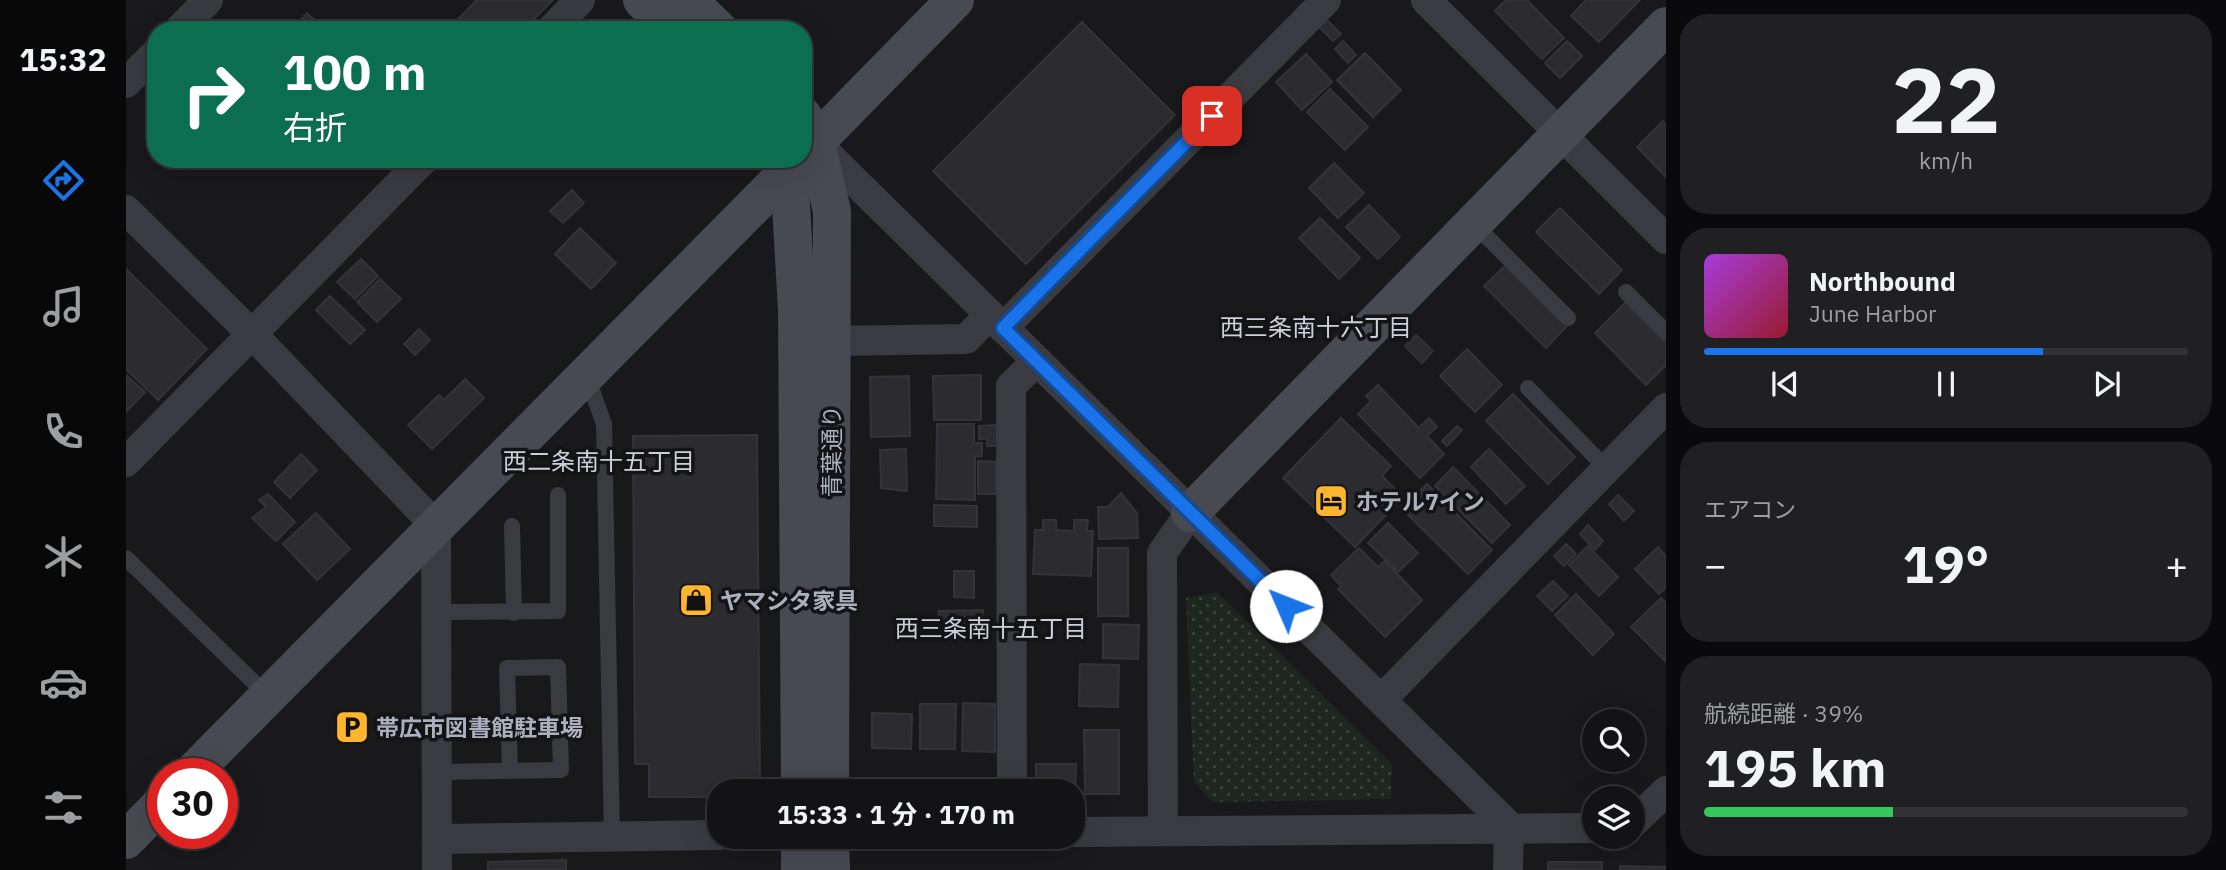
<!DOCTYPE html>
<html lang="ja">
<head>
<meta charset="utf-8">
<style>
	:root { --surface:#131315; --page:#202022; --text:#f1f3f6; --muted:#9d9ea0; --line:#323234; --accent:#1a73e8 }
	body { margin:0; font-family:"IBM Plex Sans","Noto Sans JP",sans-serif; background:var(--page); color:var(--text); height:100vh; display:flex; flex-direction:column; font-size:26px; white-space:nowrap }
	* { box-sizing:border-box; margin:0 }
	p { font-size:23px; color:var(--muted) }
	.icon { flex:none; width:38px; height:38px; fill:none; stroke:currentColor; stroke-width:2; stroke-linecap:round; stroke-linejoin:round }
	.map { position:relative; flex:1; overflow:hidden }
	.sheet { display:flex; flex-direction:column; gap:14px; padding:14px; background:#0a0a0c; width:560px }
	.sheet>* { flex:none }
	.banner { position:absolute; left:21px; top:21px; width:665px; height:147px; border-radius:28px; box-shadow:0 7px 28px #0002,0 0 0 2px var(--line); background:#0b6e4f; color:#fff; overflow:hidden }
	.controls { position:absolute; left:1456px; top:709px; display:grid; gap:14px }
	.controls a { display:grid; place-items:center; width:63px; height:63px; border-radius:50%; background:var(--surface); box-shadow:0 7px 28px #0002,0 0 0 2px var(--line); font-size:35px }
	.speed { position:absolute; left:21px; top:758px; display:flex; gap:14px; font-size:35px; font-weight:700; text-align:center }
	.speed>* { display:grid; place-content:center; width:91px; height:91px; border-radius:50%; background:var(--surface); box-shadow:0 7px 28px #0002,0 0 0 2px var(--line); line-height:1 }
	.speed .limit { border:10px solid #d22; background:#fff; color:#111 }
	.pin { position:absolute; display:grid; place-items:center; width:60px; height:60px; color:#fff; margin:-30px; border-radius:14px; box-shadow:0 4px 10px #0006 }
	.me { position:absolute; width:77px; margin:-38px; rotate:314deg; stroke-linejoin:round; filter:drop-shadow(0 0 5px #0008) }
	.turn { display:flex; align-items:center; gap:24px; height:147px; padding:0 21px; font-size:32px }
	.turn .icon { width:91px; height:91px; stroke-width:2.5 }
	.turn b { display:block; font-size:49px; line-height:60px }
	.big { font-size:52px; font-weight:700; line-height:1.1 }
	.sheet .card { flex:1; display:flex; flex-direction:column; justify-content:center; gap:10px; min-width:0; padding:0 24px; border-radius:28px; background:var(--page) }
	.sheet .dial { align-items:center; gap:0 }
	.dial b { font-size:91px; line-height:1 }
	.song { display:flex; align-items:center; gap:21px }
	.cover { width:84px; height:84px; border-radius:10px; background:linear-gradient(135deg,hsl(280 70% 55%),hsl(350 70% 35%)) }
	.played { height:7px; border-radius:4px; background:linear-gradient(90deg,var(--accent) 70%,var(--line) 70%) }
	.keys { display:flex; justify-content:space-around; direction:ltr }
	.heat { display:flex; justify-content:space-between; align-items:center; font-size:38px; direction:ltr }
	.charge { height:10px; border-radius:5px; background:linear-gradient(90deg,#34c759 39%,var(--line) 0) }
	.trip { position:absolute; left:581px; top:779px; width:378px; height:70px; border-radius:28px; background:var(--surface); box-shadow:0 7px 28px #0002,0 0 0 2px var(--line); font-weight:700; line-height:70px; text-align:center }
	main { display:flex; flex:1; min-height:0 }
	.menu { display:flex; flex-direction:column; width:126px; justify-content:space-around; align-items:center; background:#080808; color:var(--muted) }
	.menu .icon { width:49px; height:49px }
	.menu .current { color:var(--accent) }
	.menu b { font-size:32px; color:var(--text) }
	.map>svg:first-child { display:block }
	.grass { fill:url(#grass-dots) }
	.building { fill:#2c2c30; stroke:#333338; stroke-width:2 }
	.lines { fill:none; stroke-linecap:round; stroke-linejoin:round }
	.lane { stroke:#3a3b41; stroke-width:16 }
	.street { stroke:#3a3b41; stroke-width:30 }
	.secondary { stroke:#474a51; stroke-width:38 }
	.route-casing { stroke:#114b97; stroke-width:18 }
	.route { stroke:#1a73e8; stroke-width:12 }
	.labels { text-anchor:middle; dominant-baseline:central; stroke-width:7; stroke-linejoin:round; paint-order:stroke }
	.street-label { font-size:23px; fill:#aab0bc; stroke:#141417 }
	.poi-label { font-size:23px; font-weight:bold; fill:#aab0bc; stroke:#141417; text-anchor:start }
	.neighbourhood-label { font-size:24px; fill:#cccfd8; stroke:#141417 }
</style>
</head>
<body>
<main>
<nav class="menu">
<b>15:32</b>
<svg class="icon current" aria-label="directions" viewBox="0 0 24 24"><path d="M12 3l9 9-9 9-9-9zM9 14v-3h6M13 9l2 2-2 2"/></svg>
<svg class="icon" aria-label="music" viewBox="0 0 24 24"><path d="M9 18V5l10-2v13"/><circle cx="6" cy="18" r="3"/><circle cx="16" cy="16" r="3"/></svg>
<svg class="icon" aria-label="phone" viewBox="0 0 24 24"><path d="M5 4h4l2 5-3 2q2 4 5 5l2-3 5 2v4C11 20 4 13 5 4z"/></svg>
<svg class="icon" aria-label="climate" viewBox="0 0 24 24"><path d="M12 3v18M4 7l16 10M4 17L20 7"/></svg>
<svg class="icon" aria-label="car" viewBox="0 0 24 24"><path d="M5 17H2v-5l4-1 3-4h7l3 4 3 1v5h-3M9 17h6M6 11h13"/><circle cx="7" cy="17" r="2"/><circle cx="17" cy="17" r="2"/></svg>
<svg class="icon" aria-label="filters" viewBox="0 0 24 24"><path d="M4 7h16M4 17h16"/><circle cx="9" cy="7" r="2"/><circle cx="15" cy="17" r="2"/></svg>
</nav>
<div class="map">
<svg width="1540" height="870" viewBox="0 0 1540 870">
	<defs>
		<pattern id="grass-dots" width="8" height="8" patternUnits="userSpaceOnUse" patternTransform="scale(1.75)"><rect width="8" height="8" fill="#1e271f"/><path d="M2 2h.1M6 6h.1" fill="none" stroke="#3c443e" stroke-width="1.8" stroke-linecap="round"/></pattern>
	</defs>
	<rect width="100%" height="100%" fill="#19191c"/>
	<polygon class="grass" points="1091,592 1266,764 1265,799 1087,802 1068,782 1060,598"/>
	<g class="building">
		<polygon points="351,0 427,0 397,30 327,30 324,27"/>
		<polygon points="1380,0 1401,0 1438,38 1416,59 1369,11"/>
		<polygon points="1460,0 1514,0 1473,42 1445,16"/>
		<polygon points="181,13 199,30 166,30"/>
		<polygon points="1201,20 1215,34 1207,41 1193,27"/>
		<polygon points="956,22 1049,115 900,264 807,171"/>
		<polygon points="1217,41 1230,55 1222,63 1209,49"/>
		<polygon points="1441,41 1456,56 1434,78 1419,63"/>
		<polygon points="1239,53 1275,90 1247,117 1211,80"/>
		<polygon points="1180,54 1206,82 1176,110 1150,82"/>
		<polygon points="1204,89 1242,127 1219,150 1181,112"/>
		<polygon points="1537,121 1540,125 1540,177 1511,147"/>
		<polygon points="1208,163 1238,193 1212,218 1183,188"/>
		<polygon points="446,190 458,203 437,223 424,211"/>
		<polygon points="1243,205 1274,237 1252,259 1220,227"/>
		<polygon points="1434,208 1496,270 1473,294 1410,232"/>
		<polygon points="1194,218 1234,258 1213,279 1173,238"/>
		<polygon points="454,228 490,263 465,289 429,254"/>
		<polygon points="235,259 252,276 229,299 211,282"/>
		<polygon points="1381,264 1441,326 1420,348 1358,286"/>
		<polygon points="0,269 81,349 32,400 0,369"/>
		<polygon points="254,279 275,299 251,322 231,302"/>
		<polygon points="204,296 239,330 224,344 190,310"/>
		<polygon points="1500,302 1540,343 1540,365 1520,385 1469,333"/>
		<polygon points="293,329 304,340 289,355 278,344"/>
		<polygon points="1290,335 1307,351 1296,363 1279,346"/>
		<polygon points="1341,349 1376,385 1349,412 1314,376"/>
		<polygon points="0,375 19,392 0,412"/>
		<polygon points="855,375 855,420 808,420 807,376"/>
		<polygon points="783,376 784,436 745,437 744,377"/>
		<polygon points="339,379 358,398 306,449 282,425 313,395 318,400"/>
		<polygon points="1252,385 1293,428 1303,418 1311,427 1301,436 1318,454 1294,478 1232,414 1245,401 1240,396"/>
		<polygon points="1387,394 1449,457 1422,484 1360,421"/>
		<polygon points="1215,418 1265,466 1256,476 1277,497 1229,547 1157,478"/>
		<polygon points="811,424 848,424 848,443 856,443 856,456 849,456 849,500 810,499"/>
		<polygon points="871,425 872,446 861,446 861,438 853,439 853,426"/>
		<polygon points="1331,426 1336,430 1321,446 1316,441"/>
		<polygon points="631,435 634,791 593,791 593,797 523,797 523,764 509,764 507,436"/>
		<polygon points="780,449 781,491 755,488 754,450"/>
		<polygon points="1363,449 1399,486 1380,504 1345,467"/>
		<polygon points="175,454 191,470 164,498 148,482"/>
		<polygon points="852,461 870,462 870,494 852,494"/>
		<polygon points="1327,467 1384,525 1366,543 1309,486"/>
		<polygon points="1301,484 1366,550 1342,574 1276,509"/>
		<polygon points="995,493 1011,513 1012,538 973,539 972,507 982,507"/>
		<polygon points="142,494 169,522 150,541 126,518 140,507 133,500"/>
		<polygon points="1492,495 1508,511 1498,521 1483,504"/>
		<polygon points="808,505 851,506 851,527 808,526"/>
		<polygon points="190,513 224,549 191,580 157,544"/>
		<polygon points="917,520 930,520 930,530 948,531 948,520 962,520 961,531 967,531 965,576 907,574 909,530 917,530"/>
		<polygon points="1262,523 1292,553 1272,572 1242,543"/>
		<polygon points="1462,525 1477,541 1469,550 1454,534"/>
		<polygon points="1440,544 1450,554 1438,566 1428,556"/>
		<polygon points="1462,546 1492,577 1473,596 1443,565"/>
		<polygon points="1532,547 1540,556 1540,587 1533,594 1509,569"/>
		<rect x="972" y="548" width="30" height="68"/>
		<polygon points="1233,548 1252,567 1259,561 1296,600 1259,637 1212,589 1215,586 1205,575"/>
		<polygon points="828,571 848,571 848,598 828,597"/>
		<polygon points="1427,581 1442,596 1426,611 1411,596"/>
		<polygon points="1450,594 1488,634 1467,655 1429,615"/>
		<polygon points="1535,598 1540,603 1540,662 1505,627"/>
		<polygon points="857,610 858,635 813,635 813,611"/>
		<polygon points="977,624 1013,625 1012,659 977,658"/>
		<polygon points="954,664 993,665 992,707 953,706"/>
		<polygon points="837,703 869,704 869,752 836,751"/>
		<polygon points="794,704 830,704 829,749 794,749"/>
		<polygon points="746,713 786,714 785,749 746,748"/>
		<polygon points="958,730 993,730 993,794 959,794"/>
		<polygon points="910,764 950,764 949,796 947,791 913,791 910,786"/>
		<polygon points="440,860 440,870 362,870 362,862"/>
		<rect x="1422" y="862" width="54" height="8"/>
		<polygon points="1494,866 1540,867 1540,870 1494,870"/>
	</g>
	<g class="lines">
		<g class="lane">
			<polyline points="1347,223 1442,318"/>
			<polyline points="1500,292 1540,332"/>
			<polyline points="461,377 478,424 486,837"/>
			<polyline points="1402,388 1481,469"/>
			<polyline points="386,526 388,613"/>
			<polyline points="0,558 142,696"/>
			<polyline points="310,612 432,611 432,495"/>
			<polyline points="311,772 435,770 432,667 381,668 384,771"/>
		</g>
		<g class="street">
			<polyline points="1300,0 1540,239"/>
			<polyline points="53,30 82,0"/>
			<polyline points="425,30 454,0"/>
			<polyline points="0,83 30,53"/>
			<polyline points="690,143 1383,826 1382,870"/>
			<polyline points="0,210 126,334 310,526 311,870"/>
			<polyline points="877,328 1200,0"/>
			<polyline points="705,341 840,339 864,315"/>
			<polyline points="0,462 298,159"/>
			<polyline points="1256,699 1540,408"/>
			<polyline points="886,791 885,386 911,361"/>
			<polyline points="1507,823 1540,791"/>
			<polyline points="1037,831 1036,553 1064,513"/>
			<polyline points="947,832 1468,828"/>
			<polyline points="311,839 593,835"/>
		</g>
		<g class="secondary">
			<polyline points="516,0 547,30"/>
			<polyline points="562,0 593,30"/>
			<polyline points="677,116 690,143 706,211 704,791"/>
			<polyline points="677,155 829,0"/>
			<polyline points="658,159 663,170 671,310 674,791"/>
			<polyline points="1064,513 1540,26"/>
			<polyline points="65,774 674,159"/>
			<polyline points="704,836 705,870"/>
			<polyline points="0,840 37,802"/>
			<polyline points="674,870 674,836"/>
		</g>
	</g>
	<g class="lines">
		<g class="route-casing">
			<polyline id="route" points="1086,116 877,328 1160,606"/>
		</g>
		<use href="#route" class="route"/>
	</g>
	<defs>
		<g id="hotel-square" transform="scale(1.75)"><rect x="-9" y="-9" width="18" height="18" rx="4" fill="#ffb52e" stroke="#141417"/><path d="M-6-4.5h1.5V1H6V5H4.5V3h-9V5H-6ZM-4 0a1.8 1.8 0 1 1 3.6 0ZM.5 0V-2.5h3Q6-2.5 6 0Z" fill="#111"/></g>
		<g id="shop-square" transform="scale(1.75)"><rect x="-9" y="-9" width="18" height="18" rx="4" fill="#ffb52e" stroke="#141417"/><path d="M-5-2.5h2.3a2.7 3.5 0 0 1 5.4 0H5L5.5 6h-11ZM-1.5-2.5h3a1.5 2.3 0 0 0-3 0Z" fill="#111"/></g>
		<g id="parking-square" transform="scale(1.75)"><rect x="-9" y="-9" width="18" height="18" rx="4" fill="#ffb52e" stroke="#141417"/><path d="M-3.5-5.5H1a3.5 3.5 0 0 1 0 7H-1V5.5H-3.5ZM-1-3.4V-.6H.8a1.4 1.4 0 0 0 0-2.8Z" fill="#111"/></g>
	</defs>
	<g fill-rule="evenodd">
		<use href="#hotel-square" x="1205" y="501"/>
		<use href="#shop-square" x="570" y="600"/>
		<use href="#parking-square" x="226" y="727"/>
	</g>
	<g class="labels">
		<g class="street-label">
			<text transform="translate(705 451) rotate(-90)">青葉通り</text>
		</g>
		<g class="poi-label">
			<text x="1230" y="501">ホテル7イン</text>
			<text x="594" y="600">ヤマシタ家具</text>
			<text x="250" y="727">帯広市図書館駐車場</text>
		</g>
		<g class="neighbourhood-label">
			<text x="1190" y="327">西三条南十六丁目</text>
			<text x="473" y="461">西二条南十五丁目</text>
			<text x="865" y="628">西三条南十五丁目</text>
		</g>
	</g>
</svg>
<div class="controls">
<a><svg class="icon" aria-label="search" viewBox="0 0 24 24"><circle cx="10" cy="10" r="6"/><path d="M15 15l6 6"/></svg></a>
<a><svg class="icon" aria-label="layers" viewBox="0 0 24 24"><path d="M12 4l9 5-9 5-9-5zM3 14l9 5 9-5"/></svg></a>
</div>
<div class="speed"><div class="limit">30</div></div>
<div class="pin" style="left:1086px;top:116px;background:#d93025"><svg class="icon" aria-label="arrive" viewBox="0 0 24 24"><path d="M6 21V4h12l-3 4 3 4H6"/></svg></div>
<svg class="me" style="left:1160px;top:606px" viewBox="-20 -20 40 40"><circle r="19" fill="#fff"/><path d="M0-13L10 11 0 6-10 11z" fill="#1a73e8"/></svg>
<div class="trip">15:33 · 1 分 · 170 m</div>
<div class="banner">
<div class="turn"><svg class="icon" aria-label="right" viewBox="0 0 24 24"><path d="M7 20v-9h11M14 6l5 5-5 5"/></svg><div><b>100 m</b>右折</div></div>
</div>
</div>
<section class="sheet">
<div class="card dial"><b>22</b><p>km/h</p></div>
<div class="card">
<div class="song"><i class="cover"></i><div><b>Northbound</b><p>June Harbor</p></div></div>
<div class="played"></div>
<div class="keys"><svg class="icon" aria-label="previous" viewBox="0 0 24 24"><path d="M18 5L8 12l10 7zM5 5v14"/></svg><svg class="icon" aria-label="pause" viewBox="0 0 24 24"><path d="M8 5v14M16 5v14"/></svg><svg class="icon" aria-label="next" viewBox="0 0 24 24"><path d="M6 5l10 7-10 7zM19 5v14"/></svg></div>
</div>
<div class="card"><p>エアコン</p>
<div class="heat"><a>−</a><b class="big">19°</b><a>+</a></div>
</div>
<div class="card"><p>航続距離 · 39%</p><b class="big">195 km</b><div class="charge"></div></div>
</section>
</main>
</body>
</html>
